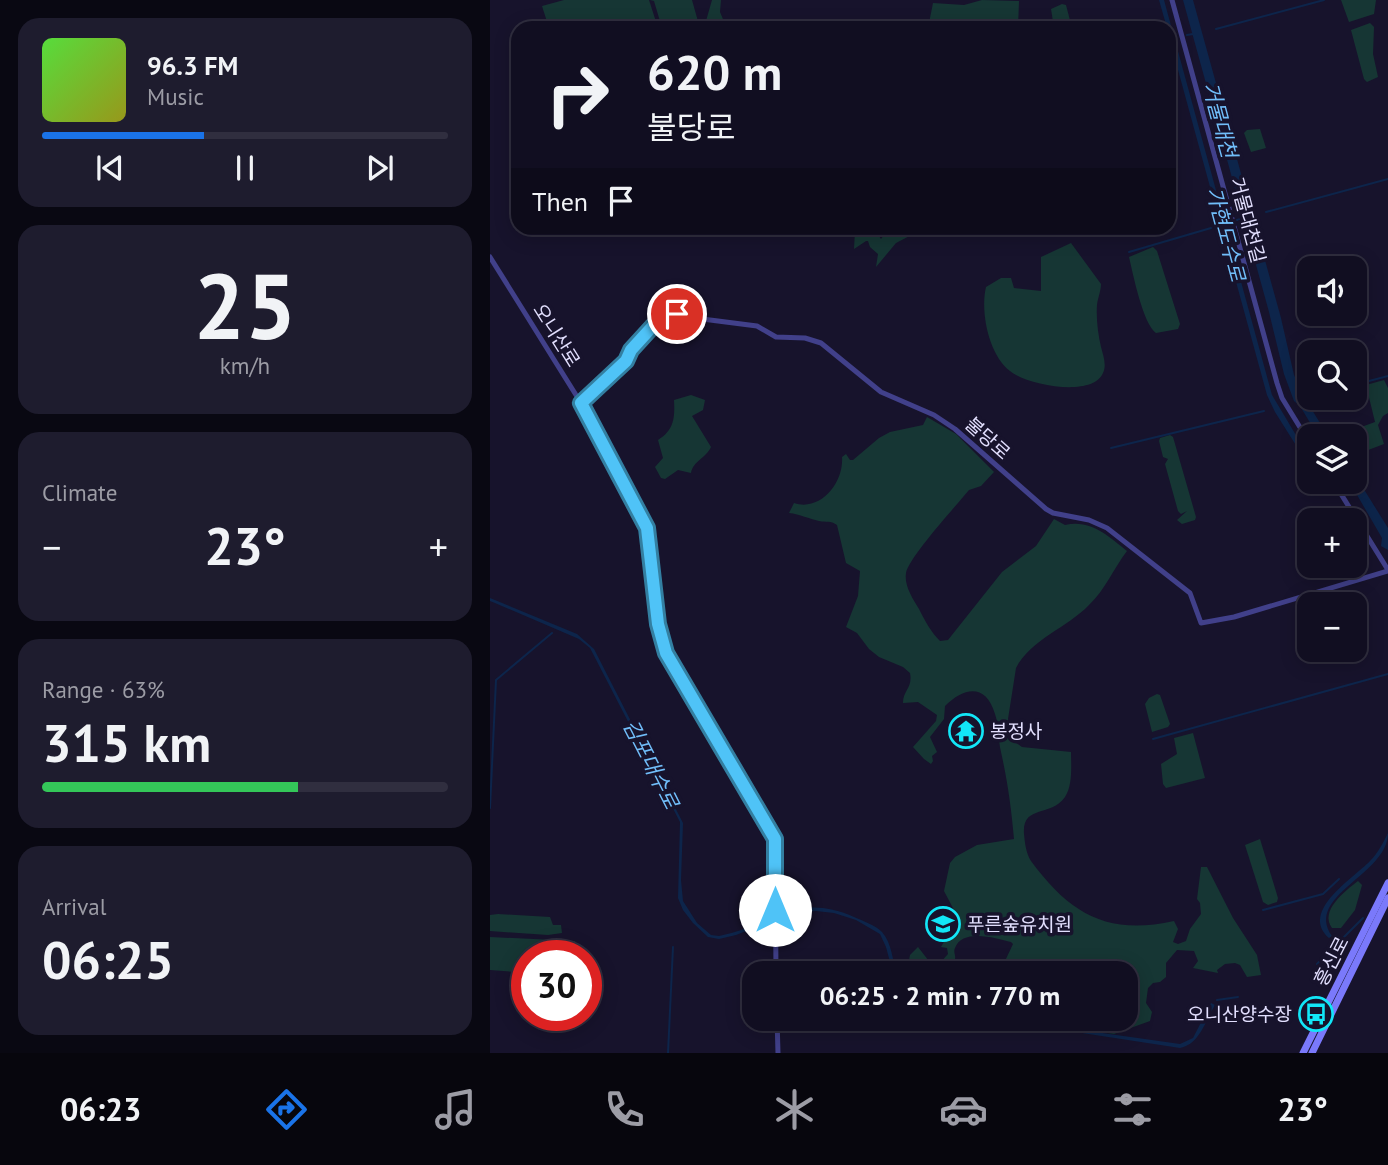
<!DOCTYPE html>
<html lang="en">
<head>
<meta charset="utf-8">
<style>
	:root { --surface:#110e21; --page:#1e1c2e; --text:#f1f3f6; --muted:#9c9ca5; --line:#302e3f; --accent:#1a73e8 }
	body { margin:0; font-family:"PT Sans","Noto Sans KR",sans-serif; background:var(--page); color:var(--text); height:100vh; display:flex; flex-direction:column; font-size:26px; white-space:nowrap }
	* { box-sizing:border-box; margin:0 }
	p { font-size:23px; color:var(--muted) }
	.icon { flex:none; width:38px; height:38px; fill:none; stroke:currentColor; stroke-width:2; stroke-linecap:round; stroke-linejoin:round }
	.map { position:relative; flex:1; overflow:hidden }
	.panel { display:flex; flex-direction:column; gap:18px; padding:18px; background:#090812; width:490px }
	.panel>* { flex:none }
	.hud { position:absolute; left:21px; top:21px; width:665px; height:214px; border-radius:21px; box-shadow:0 4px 18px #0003,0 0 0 2px var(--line); background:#110e21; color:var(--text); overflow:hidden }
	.fabs { position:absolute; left:807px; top:256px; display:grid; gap:14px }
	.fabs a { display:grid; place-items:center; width:70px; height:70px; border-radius:14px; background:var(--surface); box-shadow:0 4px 18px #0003,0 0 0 2px var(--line); font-size:35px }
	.speed { position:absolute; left:21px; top:940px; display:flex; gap:14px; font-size:35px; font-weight:700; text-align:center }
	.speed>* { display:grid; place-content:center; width:91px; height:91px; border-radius:50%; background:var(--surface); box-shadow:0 4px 18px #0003,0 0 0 2px var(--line); line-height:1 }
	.speed .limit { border:10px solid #d22; background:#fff; color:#111 }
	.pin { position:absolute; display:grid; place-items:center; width:60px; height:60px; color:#fff; margin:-30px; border:4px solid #fff; border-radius:50%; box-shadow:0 2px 7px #0007 }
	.me { position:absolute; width:77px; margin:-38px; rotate:0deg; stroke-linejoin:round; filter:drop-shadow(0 0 5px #0008) }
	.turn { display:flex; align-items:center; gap:24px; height:147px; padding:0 21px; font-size:32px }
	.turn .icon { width:91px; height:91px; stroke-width:2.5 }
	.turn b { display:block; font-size:49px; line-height:60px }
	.then { display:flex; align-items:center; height:66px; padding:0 21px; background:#0003; gap:14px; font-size:26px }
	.big { font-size:52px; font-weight:700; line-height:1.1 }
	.panel .widget { flex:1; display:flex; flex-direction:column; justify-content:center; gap:10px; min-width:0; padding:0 24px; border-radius:21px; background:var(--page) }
	.panel .dial { align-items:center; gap:0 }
	.dial b { font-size:91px; line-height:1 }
	.song { display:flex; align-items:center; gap:21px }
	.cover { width:84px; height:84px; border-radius:10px; background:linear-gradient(135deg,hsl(110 70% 55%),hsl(60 70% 35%)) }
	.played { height:7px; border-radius:4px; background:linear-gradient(90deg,var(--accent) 40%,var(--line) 40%) }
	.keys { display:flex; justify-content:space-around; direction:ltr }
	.heat { display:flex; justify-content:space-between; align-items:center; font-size:38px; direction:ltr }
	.charge { height:10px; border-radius:5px; background:linear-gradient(90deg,#34c759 63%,var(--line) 0) }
	.trip { position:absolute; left:252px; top:961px; width:396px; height:70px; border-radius:21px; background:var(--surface); box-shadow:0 4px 18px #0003,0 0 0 2px var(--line); font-weight:700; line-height:70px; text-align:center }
	.dock { display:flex; height:112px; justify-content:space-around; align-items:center; background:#07060d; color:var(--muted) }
	.dock .icon { width:49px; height:49px }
	.dock .on { color:var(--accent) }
	.dock b { font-size:32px; color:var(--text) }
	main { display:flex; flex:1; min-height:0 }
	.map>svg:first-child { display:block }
	.green { fill:#163634 }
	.water { fill:#0d254b }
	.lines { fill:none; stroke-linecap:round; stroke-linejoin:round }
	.stream { stroke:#0d254b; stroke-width:2 }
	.minor { stroke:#41408a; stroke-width:5 }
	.secondary { stroke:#7a79fb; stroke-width:7 }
	.route-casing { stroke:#337fa1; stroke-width:18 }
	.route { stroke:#4fc3f7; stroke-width:12 }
	.labels { text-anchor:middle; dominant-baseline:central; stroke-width:7; stroke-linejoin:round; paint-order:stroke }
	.street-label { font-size:19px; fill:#e2dffe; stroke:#17132c }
	.poi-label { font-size:19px; fill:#e2dffe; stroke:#17132c; text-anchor:start }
	.water-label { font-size:21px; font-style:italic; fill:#71befa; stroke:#17132c }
</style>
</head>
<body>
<main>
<section class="panel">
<div class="widget">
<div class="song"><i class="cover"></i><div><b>96.3 FM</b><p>Music</p></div></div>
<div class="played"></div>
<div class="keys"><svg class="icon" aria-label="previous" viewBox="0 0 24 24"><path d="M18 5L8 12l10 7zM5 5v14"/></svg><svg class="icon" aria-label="pause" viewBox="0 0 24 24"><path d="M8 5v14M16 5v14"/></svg><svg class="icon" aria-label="next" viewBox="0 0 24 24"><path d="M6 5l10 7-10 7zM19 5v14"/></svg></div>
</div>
<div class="widget dial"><b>25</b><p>km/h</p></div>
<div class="widget"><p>Climate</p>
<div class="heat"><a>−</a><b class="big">23°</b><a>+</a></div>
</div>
<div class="widget"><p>Range · 63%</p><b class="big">315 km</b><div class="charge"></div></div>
<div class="widget"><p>Arrival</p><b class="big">06:25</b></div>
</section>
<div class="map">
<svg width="898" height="1053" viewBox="0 0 898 1053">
	<rect width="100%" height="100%" fill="#17132c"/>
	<g class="green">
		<polygon points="74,0 159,0 168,28 59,28 52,6"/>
		<polygon points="160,0 202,0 209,25 199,28 172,28 164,1"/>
		<polygon points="222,0 231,0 230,12 235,24 238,22 267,28 214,28"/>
		<polygon points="492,0 529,1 528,28 438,28 443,3 474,5"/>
		<polygon points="851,0 886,0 884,14 859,22"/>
		<polygon points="572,4 576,5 582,28 564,28 561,9"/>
		<polygon points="880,23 884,27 883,54 888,77 877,82 874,79 861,30"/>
		<polygon points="770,129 776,148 761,152 754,133 757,130"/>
		<polygon points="399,228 435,228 406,243 386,267 388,254 380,247 378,241 376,241 364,249 365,230 384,229 391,239"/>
		<path d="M581,243L611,284C611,291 608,297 607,305C606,318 608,334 611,347C613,355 617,365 613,373C603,398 536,385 520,371C499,355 490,312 496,287L511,278H521L524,288L551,291V257Z"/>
		<path d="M663,247L667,251L690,324L688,329L666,333C653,324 643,274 639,257Z"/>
		<polygon points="894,380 898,388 898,413 893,416 888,425 894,444 865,455 864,436 852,436 852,434 885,422 876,385"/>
		<path d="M201,395L215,400L213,410L202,416L221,447C216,458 203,461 201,473L188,470L175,479L171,478L165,467L173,458L168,440C184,430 185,418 184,400Z"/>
		<path d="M437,417L466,434L504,472L491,486L479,490C466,506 419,557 416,573C414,586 423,599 429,609C435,621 441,632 450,641L458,640L512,572L546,546L564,519L575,525C601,519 618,536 637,551C624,568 615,590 599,605C577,628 541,639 526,668L518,719L522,740L532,747L581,752C581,765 583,785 575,797C560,818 532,804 534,834C535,844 536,853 541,861C580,914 618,936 684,921L688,929L683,942L688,944L696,941L700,929L711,914L710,903L707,899L711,867H717L743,918L767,955L771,975L757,977L750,965L745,963L735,964L727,970L728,973L703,968L708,961L704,951L687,950L676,963V977L670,982L663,983L658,988L656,1003L662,1012L660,1021L624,1034L564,1025L550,1019L635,1018V973H525L523,963L515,961L523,944L521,942C506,938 472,928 465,948C463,952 466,956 465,959C464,963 458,969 456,973H438L419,960L420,955L428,947L442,965L450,963L458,954L457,948L451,947L465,922L464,910L454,891L460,863L465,857L487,845L524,839C521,806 518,784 511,752C508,739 509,726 505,714C496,683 474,687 455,706L454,719L440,737L447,752L442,756L443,761L441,764L434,759L423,747L446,721L447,715L428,702L413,703C413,690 423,688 420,673L413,667L389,657L379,649L367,633L356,627L368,596L370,571L356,563L347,525C340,520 337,523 329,521C319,519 310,514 299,513L304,503C330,512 354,483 352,457L356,454L360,460H363L389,438L400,432L433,425Z"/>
		<polygon points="680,435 683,437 706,517 705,520 692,524 687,520 697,511 691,514 688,511 675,464 678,459 673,457 669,441 670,438"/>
		<polygon points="667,694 670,695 680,724 678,727 662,732 655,704 659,698"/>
		<polygon points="703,733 715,778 676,788 673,784 671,764 687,754 684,738"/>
		<polygon points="770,839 788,898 787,902 778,905 773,902 755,845"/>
		<path d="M868,881L872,885L865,910L851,928H842C829,911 855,891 868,881Z"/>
		<polygon points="8,914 60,917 63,925 71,925 72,933 58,935 0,931 0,915"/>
		<polygon points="0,937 85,941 87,955 37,956 37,973 0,970"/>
	</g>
	<g class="water">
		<polygon points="669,0 674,0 782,395 819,457 819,466 785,412 777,395 679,37 679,28 677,28"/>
		<polygon points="693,0 703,0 791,318 804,375 815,397 821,399 819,405 838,436 828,436 810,406 804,401 794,374 779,312"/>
		<polygon points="865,475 898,528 898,550 891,546 892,538 859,481 864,481"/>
		<path d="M0,598L87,634L104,649L193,823L191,880L193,901L207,923L221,935L229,936C281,926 305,891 364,917C373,921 385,925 392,932C402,943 402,960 407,973H403L396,947L390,934L366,920L344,913L326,911L299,914L246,935L229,939L218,937L203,923L193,910L188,898L190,822L100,648L89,639L5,603L0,601Z"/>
		<path d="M898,833C898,875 814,895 842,936L839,938C809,911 864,878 880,861C888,853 893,843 898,833Z"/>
		<path d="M721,1003L725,1005C715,1021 710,1044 690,1048L566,1029L555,1025L546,1019L577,1028L690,1044L703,1038Z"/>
	</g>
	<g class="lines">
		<g class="stream">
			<polyline points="726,29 834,0"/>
			<polyline points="697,35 703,34"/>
			<polyline points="776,212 898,179"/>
			<polyline points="747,220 754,218"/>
			<polyline points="639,252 721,228"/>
			<polyline points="864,385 898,376"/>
			<polyline points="621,448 774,411"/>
			<polyline points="663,739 898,674"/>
			<polyline points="0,808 6,680 62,633"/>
			<polyline points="773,910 833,894 849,879"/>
			<polyline points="827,964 873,918"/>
			<polyline points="727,1000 748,997"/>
			<polyline points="178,1053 183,947"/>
		</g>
		<g class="minor">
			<polyline points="682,0 787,383 792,398 819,442"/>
			<polyline points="0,257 91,403 152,517 160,541 170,638 176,653 285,839 286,973"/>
			<polyline points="91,403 136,361 141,350 151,338 181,315 267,326 286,337 315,338 331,343 391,392 444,415 465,429 556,509 563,513 599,520 617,528 700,593 711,623 744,617 898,571"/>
			<polyline points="843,481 898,570"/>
			<polyline points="287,1018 288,1053"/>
		</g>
		<g class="secondary">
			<polyline points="813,1053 898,883"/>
			<polyline points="822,1053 898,898"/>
		</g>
	</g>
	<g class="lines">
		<g class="route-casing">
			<polyline id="route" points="187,314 175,318 162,327 141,350 136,361 91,403 157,528 168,624 176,653 285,839 285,910"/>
		</g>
		<use href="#route" class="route"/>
	</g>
	<defs>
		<g id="temple-ring" transform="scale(1.75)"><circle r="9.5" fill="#17132c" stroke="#12e6f7" stroke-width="1.5"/><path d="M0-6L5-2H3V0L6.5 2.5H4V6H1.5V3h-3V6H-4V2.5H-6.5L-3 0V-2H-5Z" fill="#12e6f7"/></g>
		<g id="school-ring" transform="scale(1.75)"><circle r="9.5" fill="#17132c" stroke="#12e6f7" stroke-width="1.5"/><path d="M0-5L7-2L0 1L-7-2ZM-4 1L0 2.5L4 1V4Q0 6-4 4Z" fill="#12e6f7"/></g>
		<g id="bus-ring" transform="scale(1.75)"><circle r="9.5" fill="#17132c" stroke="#12e6f7" stroke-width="1.5"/><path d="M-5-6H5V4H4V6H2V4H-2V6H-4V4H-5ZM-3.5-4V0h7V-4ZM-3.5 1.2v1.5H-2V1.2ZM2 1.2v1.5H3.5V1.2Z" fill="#12e6f7"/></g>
	</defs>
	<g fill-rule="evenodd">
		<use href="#temple-ring" x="476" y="731"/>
		<use href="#school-ring" x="453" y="924"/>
		<use href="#bus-ring" x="826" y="1014"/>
	</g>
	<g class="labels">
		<g class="street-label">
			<text transform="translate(758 220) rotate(75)">거물대천길</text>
			<text transform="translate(67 335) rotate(58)">오니산로</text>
			<text transform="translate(498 438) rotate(42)">불당로</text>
			<text transform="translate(841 961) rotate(-63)">흥신로</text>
		</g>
		<g class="poi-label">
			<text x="500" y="731">봉정사</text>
			<text x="477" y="924">푸른숲유치원</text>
			<text x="802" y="1014" text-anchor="end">오니산양수장</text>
		</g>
		<g class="water-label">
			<text transform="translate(730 120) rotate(75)">거물대천</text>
			<text transform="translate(736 234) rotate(75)">가현도수로</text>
			<text transform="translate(161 764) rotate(63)">김포대수로</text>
		</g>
	</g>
</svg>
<div class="fabs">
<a><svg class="icon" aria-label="sound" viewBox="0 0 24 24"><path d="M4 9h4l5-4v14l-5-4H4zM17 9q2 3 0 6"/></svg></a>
<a><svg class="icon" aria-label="search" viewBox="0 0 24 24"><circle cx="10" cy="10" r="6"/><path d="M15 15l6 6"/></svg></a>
<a><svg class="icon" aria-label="layers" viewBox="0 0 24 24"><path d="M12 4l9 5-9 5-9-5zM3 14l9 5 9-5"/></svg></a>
<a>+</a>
<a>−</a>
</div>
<div class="speed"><div class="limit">30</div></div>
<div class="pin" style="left:187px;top:314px;background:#d93025"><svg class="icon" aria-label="arrive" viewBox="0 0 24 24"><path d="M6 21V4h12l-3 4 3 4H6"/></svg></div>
<svg class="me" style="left:285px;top:910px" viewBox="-20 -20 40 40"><circle r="19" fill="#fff"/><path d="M0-13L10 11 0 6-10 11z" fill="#4fc3f7"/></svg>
<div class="trip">06:25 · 2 min · 770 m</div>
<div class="hud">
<div class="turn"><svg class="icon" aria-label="right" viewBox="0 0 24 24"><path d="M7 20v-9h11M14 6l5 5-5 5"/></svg><div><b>620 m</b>불당로</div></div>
<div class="then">Then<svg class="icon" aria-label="arrive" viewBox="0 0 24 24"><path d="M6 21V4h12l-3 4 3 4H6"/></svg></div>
</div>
</div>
</main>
<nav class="dock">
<b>06:23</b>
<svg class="icon on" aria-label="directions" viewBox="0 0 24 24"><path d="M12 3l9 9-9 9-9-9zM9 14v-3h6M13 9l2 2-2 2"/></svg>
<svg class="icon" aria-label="music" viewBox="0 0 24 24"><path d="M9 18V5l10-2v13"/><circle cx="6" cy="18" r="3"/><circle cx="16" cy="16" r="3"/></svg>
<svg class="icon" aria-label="phone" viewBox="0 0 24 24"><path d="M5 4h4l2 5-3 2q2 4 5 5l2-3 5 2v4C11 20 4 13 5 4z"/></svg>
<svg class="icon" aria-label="climate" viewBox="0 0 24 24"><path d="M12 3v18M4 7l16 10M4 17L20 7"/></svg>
<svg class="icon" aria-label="car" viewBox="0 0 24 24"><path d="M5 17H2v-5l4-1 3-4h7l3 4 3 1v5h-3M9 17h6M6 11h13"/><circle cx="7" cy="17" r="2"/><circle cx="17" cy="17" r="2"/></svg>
<svg class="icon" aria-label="filters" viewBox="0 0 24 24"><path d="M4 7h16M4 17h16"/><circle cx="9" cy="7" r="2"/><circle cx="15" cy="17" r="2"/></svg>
<b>23°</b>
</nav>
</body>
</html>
